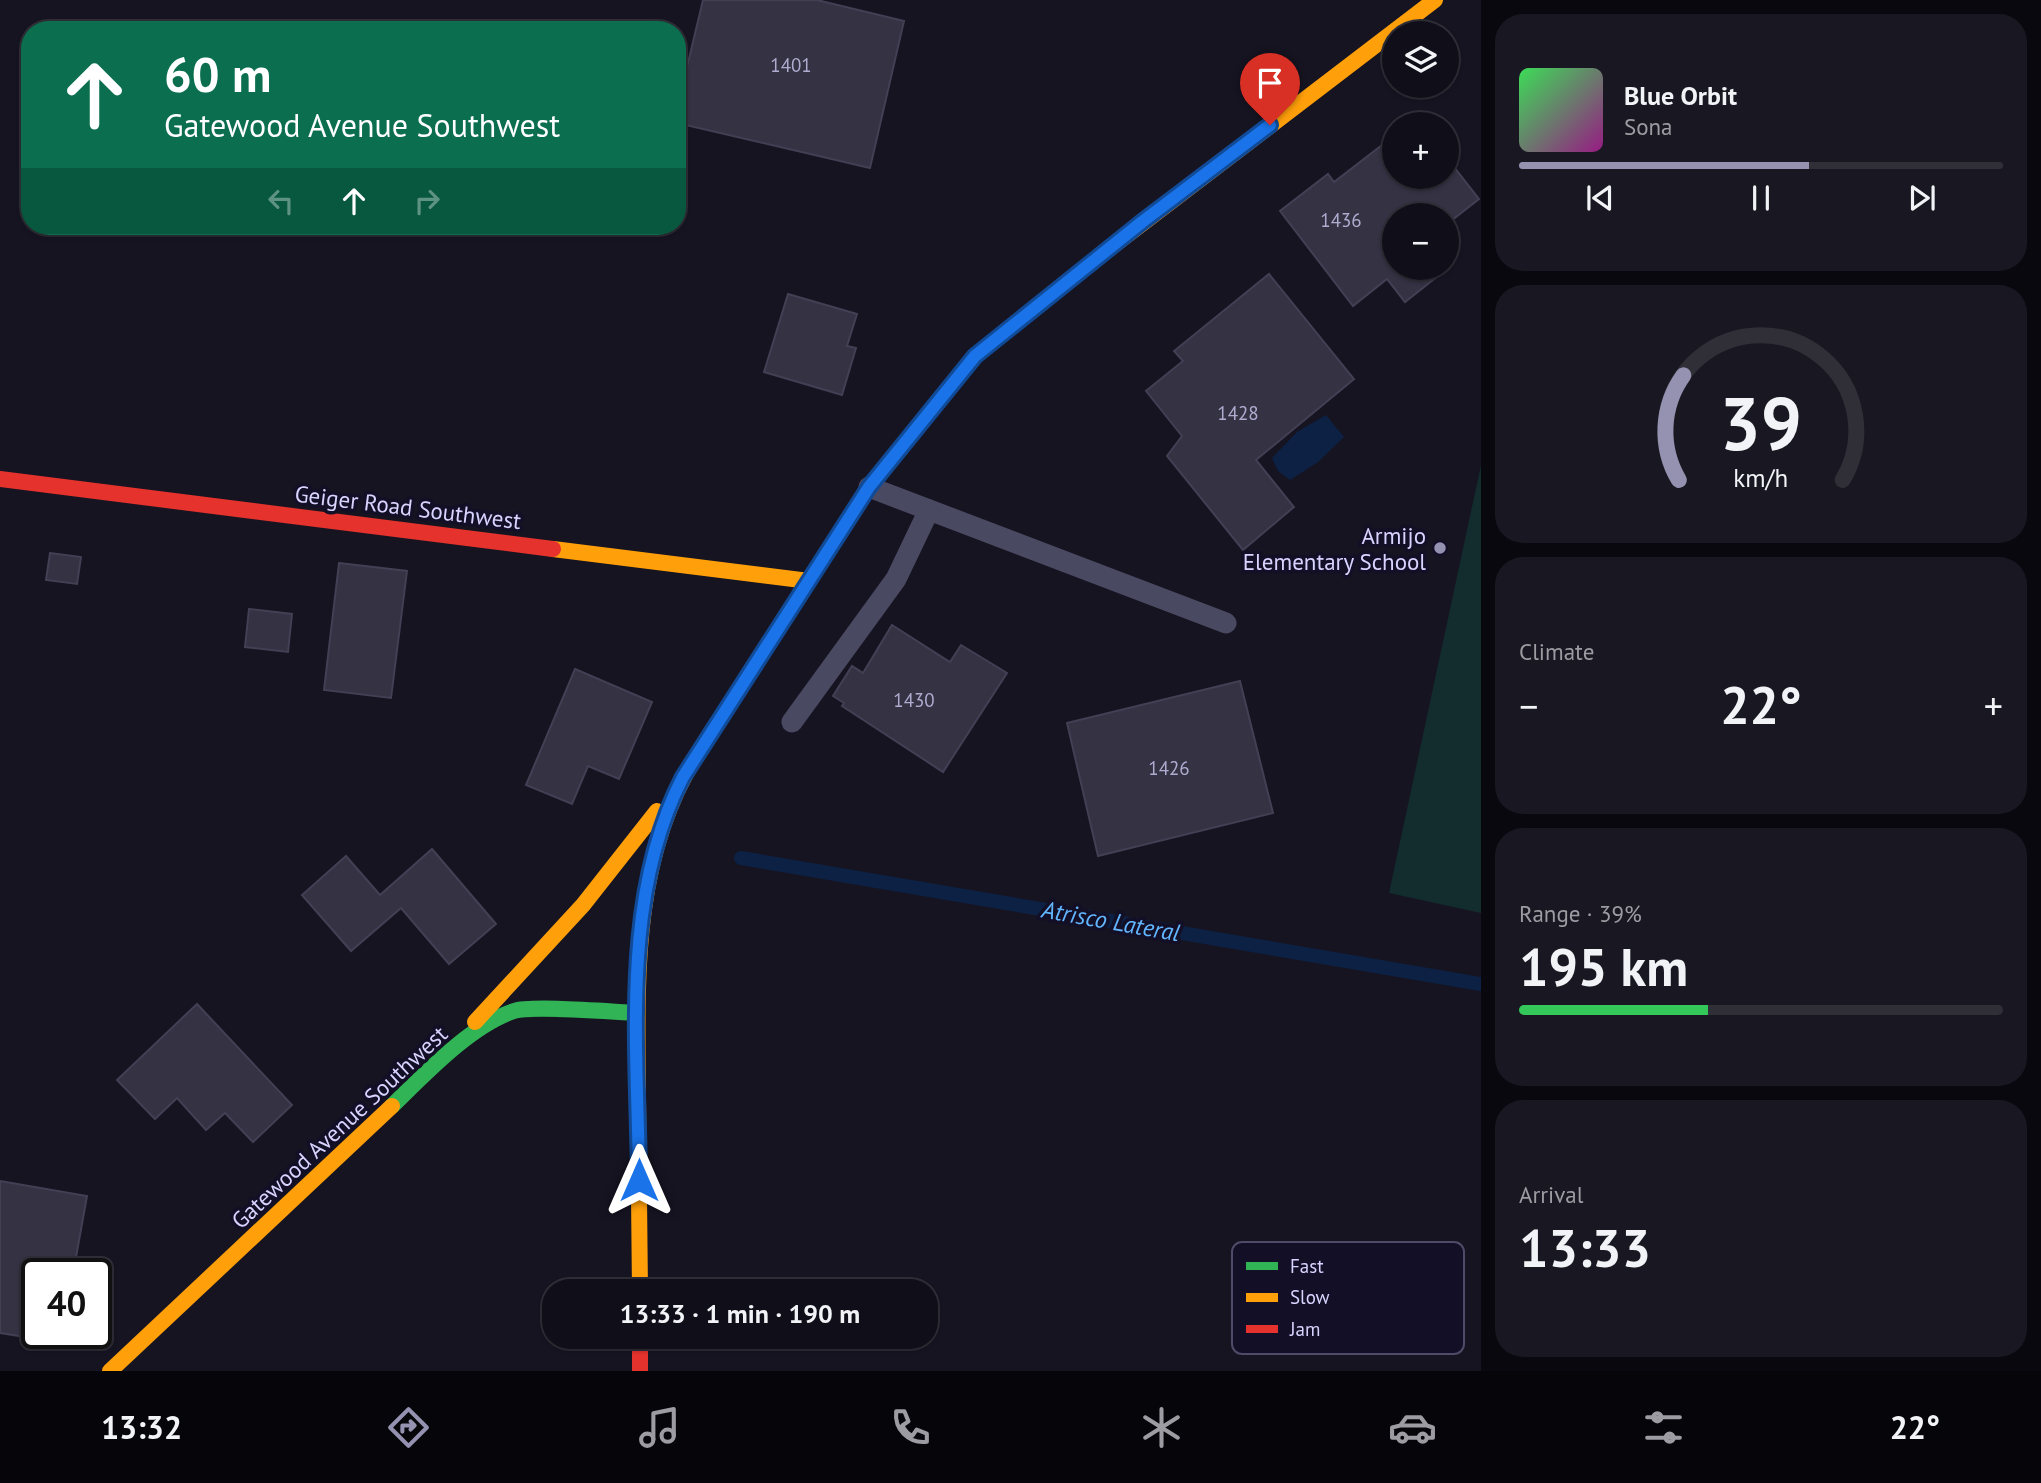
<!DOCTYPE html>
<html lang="en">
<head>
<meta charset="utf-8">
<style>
	:root { --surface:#100f19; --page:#191822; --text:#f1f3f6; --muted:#9c9ca2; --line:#302f38; --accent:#9591b1 }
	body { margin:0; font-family:"PT Sans",sans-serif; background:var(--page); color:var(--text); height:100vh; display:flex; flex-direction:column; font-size:26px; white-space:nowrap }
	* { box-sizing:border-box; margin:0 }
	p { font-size:23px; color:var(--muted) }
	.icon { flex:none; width:38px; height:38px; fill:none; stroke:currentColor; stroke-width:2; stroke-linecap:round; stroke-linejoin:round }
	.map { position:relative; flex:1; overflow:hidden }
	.sheet { display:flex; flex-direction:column; gap:14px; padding:14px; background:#09080e; width:560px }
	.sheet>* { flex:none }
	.top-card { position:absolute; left:21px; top:21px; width:665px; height:214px; border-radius:28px; box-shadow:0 2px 5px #0004,0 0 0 2px var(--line); background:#0b6e4f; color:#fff; overflow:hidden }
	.tools { position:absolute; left:1382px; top:21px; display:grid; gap:14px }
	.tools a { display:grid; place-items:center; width:77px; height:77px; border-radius:50%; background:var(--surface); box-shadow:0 2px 5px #0004,0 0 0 2px var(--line); font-size:35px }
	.speed { position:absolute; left:21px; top:1258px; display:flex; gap:14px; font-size:35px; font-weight:700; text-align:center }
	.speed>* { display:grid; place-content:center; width:91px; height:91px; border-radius:50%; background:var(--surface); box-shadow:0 2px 5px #0004,0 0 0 2px var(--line); line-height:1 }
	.speed .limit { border:4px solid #111; border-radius:10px; background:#fff; color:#111 }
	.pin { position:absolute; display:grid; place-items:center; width:60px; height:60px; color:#fff; margin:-72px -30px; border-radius:50% 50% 50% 0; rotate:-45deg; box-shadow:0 0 7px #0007 }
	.pin .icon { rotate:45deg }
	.me { position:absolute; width:77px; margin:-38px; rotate:0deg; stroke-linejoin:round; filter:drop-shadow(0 0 5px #0008) }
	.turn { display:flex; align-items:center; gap:24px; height:147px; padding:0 28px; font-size:32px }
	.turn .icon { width:91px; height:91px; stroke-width:2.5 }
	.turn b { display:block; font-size:49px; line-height:60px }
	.lanes { display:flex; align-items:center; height:66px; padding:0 28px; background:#0003; justify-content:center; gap:35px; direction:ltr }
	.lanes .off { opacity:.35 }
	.big { font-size:52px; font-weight:700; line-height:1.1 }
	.sheet .widget { flex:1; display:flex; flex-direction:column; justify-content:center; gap:10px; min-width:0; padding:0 24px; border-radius:28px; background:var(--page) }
	.sheet .dial { align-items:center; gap:0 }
	.dial svg { height:182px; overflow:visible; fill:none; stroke:var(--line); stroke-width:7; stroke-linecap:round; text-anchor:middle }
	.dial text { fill:var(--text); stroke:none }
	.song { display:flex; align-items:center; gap:21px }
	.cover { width:84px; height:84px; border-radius:10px; background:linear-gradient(135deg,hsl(130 70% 55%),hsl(310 70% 35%)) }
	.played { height:7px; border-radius:4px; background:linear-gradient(90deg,var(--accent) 60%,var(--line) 60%) }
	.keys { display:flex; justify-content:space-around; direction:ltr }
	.heat { display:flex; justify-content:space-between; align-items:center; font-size:38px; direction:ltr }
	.charge { height:10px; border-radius:5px; background:linear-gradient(90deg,#34c759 39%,var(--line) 0) }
	.trip { position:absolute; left:542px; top:1279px; width:396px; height:70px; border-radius:28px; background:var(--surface); box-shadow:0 2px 5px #0004,0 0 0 2px var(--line); font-weight:700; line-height:70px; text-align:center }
	.dock { display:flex; height:112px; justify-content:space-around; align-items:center; background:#06060a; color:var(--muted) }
	.dock .icon { width:49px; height:49px }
	.dock .selected { color:var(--accent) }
	.dock b { font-size:32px; color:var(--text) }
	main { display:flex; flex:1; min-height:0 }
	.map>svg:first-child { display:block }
	.green { fill:#132c2d }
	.water { fill:#0d2144 }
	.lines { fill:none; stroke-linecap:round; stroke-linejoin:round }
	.stream { stroke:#0d2144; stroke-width:14 }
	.building { fill:#343243; stroke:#433f54; stroke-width:2 }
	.lane { stroke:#4a4962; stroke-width:21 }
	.fast { stroke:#30b455; stroke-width:16 }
	.slow { stroke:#ff9f0a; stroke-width:16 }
	.jam { stroke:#e5322d; stroke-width:16 }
	.route-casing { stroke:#114b97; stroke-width:18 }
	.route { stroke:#1a73e8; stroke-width:12 }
	.poi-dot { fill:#9591b1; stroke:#130f26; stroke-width:2.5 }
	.labels { text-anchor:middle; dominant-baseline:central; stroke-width:7; stroke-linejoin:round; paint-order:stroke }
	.number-label { font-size:19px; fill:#b0acd0 }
	.street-label { font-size:23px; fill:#d9d4ff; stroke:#130f26 }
	.poi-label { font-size:23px; fill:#d9d4ff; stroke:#130f26; text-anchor:end }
	.water-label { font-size:24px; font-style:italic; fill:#62b6ff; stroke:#130f26 }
	.key { fill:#130f26; stroke:#4e4a67; stroke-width:2 }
	.key-label { font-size:19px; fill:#d9d4ff }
</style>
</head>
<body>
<main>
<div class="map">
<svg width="1481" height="1371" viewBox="0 0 1481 1371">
	<rect width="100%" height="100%" fill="#161421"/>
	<polygon class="green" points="1481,465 1481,913 1389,893"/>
	<polygon class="water" points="1326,415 1344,437 1318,462 1290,480 1278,471 1272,458 1297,432"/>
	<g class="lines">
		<polyline class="stream" points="741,858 1481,984"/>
	</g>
	<g class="building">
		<polygon points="703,0 817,0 904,21 870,168 677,123 677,109"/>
		<polygon points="1395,135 1395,177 1447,177 1447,158 1479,199 1447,224 1447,215 1395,215 1395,268 1448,268 1405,302 1387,279 1353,306 1280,211 1328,174 1334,182"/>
		<polygon points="1269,274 1354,379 1256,460 1294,507 1243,550 1167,456 1182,436 1146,391 1183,361 1174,351"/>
		<polygon points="788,294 857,314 847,346 856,348 842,395 764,372"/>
		<polygon points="50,553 81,557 77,584 46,580"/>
		<polygon points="339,563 407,571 391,698 324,690"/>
		<polygon points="249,609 292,614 288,652 245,647"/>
		<polygon points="892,625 950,662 961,645 1007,673 943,772 842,706 844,703 833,696 852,666 863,673"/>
		<polygon points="575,669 652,702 619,779 588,766 572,804 526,785"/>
		<polygon points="1240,681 1273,813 1098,856 1067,723"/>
		<polygon points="432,849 496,924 449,964 401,908 351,951 302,895 346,856 380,895"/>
		<polygon points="197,1004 292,1105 253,1142 225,1113 206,1130 177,1098 155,1119 117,1080"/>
		<polygon points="0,1181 87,1196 73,1274 37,1274 37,1311 32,1338 0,1333"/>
	</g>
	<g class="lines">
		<g class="lane">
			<polyline points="869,487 1226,623"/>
			<polyline points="792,722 896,579 929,510"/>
		</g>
		<g class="fast">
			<polyline points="697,755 869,487 900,449"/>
			<path d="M392,1106C425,1074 471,1025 514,1011C532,1005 613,1012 637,1013"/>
		</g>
		<g class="slow">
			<polyline points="1105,252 1435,0"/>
			<polyline points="553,549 809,581"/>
			<polyline points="475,1022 583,905 657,811"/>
			<path d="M640,1292C639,1228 639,1164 638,1100C637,982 631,858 697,755"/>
			<polyline points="110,1371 392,1106"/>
		</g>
		<g class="jam">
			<polyline points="900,449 975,356 1105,252"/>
			<polyline points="0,479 553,549"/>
			<polyline points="640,1337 640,1371"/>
		</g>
	</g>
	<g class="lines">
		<g class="route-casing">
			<path id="route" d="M639,1180C638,1048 620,898 683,777L869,487L975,356L1142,222L1270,125"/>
		</g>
		<use href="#route" class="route"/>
	</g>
	<circle class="poi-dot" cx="1440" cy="548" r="7"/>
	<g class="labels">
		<g class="number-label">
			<text x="791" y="65">1401</text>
			<text x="1341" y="220">1436</text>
			<text x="1238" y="413">1428</text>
			<text x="914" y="700">1430</text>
			<text x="1169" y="768">1426</text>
		</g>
		<g class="street-label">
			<text transform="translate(408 507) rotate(7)">Geiger Road Southwest</text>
			<text transform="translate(339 1127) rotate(-43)">Gatewood Avenue Southwest</text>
		</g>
		<g class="poi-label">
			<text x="1426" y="535">Armijo<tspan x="1426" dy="26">Elementary School</tspan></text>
		</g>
		<g class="water-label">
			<text transform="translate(1111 921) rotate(10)">Atrisco Lateral</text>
		</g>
	</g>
	<rect x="1232" y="1242" width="232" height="112" rx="10" class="key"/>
	<rect x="1246" y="1262" width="32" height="8" fill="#30b455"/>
	<rect x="1246" y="1293" width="32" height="9" fill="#ff9f0a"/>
	<rect x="1246" y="1325" width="32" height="8" fill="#e5322d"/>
	<g class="key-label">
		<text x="1290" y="1273">Fast</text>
		<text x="1290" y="1304">Slow</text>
		<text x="1290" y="1336">Jam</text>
	</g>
</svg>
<div class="tools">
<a><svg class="icon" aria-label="layers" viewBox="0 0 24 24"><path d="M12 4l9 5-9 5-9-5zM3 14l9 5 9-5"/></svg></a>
<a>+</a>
<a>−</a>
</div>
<div class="speed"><div class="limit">40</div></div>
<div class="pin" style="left:1270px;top:125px;background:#d93025"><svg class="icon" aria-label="arrive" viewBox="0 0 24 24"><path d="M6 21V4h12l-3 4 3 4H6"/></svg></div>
<svg class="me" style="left:639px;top:1180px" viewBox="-20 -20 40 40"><path d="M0-17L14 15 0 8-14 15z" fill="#1a73e8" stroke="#fff" stroke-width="4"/></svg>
<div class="trip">13:33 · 1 min · 190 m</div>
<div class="top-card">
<div class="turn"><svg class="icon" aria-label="ahead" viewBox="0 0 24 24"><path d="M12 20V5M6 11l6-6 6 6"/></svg><div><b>60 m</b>Gatewood Avenue Southwest</div></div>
<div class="lanes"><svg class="icon off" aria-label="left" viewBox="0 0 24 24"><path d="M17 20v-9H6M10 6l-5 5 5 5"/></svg><svg class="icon" aria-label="ahead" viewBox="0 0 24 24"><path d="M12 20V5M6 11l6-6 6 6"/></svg><svg class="icon off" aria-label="right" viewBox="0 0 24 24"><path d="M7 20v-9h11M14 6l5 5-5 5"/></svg></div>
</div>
</div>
<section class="sheet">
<div class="widget">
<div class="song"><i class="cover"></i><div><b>Blue Orbit</b><p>Sona</p></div></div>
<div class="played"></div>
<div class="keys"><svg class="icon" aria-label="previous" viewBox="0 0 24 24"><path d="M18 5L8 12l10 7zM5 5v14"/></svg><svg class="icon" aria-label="pause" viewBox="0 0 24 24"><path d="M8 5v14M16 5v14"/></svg><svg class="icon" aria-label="next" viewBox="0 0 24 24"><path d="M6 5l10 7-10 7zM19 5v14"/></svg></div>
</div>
<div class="widget dial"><svg viewBox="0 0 100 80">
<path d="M14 69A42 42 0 1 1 86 69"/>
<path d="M14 69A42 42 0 0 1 16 23" stroke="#9591b1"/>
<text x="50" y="56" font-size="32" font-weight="700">39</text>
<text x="50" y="72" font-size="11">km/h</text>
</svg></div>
<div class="widget"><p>Climate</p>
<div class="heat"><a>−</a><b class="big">22°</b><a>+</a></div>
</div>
<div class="widget"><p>Range · 39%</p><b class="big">195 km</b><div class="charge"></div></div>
<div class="widget"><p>Arrival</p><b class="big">13:33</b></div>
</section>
</main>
<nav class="dock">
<b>13:32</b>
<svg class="icon selected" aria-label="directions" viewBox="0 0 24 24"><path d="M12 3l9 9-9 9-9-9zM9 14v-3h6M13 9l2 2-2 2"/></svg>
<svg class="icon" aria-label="music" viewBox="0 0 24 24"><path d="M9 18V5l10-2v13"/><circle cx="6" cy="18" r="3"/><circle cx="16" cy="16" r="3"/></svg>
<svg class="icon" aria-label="phone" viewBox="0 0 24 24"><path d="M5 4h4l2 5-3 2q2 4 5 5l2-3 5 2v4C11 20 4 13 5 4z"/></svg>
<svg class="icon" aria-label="climate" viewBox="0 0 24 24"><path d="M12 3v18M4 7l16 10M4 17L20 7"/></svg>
<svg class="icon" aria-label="car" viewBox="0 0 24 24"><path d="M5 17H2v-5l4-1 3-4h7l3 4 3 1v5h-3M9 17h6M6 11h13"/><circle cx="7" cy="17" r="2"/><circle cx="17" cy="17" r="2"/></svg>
<svg class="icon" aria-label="filters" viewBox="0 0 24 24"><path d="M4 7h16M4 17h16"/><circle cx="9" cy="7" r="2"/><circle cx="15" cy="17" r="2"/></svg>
<b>22°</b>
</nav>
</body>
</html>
